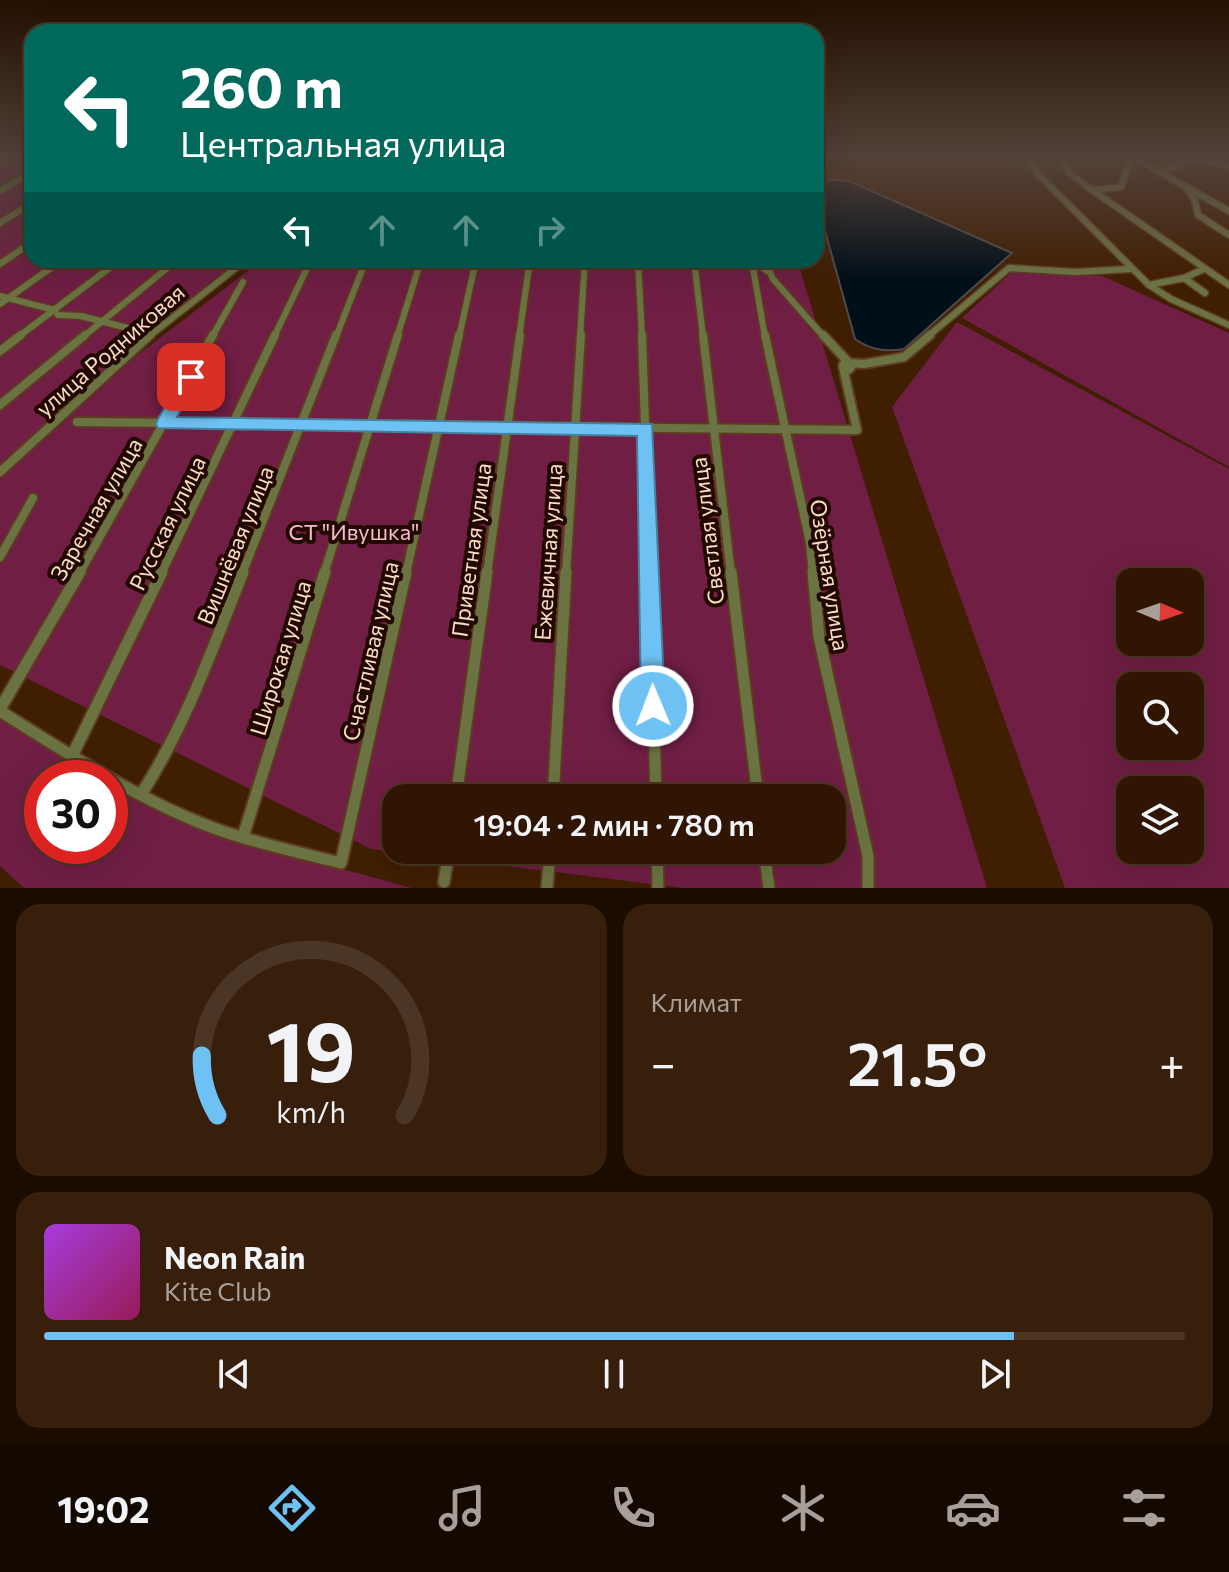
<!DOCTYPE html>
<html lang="ru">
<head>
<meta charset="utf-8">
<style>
	:root { --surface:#301602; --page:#381f0c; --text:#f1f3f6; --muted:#a89f99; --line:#4b3524; --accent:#6ec2f3 }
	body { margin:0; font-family:Commissioner,sans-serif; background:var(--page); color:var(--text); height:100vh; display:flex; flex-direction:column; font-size:30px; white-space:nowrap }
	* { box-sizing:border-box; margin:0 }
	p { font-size:26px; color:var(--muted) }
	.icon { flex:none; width:44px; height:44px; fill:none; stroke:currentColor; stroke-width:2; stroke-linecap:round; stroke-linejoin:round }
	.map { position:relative; height:888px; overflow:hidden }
	.panel { display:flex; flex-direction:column; gap:16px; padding:16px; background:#1a0c01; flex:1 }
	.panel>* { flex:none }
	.top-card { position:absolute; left:24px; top:24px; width:800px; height:244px; border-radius:24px; box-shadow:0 8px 32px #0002,0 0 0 2px var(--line); background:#00695c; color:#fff; overflow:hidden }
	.needle { width:52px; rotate:92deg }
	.fabs { position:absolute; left:1116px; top:568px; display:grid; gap:16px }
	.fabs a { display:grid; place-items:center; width:88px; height:88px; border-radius:16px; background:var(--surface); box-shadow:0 8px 32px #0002,0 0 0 2px var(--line); font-size:40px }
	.speed { position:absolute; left:24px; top:760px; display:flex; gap:16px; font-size:40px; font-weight:700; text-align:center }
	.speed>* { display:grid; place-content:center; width:104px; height:104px; border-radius:50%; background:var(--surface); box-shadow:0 8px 32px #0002,0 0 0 2px var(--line); line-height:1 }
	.speed .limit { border:12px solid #d22; background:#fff; color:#111 }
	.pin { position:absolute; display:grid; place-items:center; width:68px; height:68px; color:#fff; margin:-34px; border-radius:16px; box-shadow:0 4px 12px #0006 }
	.me { position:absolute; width:88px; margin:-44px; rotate:359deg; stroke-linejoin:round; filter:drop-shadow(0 0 6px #0008) }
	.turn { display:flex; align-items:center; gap:28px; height:168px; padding:0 24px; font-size:36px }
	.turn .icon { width:104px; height:104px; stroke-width:2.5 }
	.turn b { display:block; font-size:56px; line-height:68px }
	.lanes { display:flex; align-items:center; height:76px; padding:0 24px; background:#0003; justify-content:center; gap:40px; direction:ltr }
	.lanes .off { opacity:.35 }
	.big { font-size:60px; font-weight:600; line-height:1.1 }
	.panel .tile { flex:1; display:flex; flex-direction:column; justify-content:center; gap:12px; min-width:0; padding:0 28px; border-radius:24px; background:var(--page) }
	.panel .dial { align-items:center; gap:0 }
	.dial svg { height:208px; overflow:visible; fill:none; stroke:var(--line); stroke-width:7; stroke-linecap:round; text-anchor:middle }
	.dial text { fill:var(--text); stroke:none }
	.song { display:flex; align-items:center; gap:24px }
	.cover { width:96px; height:96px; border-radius:12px; background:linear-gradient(135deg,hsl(280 70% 55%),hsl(330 70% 35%)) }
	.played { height:8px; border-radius:4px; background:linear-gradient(90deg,var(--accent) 85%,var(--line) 85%) }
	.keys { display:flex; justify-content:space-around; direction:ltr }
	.heat { display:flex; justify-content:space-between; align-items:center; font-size:44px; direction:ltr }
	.panel .tiles { flex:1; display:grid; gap:16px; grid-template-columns:1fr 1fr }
	.tile:last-child { grid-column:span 2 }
	.trip { position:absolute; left:382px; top:784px; width:464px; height:80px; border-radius:24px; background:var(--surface); box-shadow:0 8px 32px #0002,0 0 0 2px var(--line); font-weight:600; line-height:80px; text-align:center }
	.dock { display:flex; height:128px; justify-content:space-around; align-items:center; background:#130901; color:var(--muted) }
	.dock .icon { width:56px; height:56px }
	.dock .active { color:var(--accent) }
	.dock b { font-size:36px; color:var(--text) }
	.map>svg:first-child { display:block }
	.green { fill:#701e44; fill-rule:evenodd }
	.water { fill:#010f19; stroke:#4c4c4d; stroke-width:2 }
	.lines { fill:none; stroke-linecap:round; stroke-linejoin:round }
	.minor-far2-casing { stroke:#5e3c22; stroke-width:9 }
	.minor-far1-casing { stroke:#5e3c22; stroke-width:12 }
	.minor-casing { stroke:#5e3c22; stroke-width:15 }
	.minor-far2 { stroke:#6c7342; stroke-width:6 }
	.minor-far1 { stroke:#6c7342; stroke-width:8 }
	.minor { stroke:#6c7342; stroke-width:11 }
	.route { fill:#6ec2f3; stroke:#487e9e; stroke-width:2 }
	.labels { text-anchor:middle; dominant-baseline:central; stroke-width:8; stroke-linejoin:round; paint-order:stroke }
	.street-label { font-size:22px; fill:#fadcc7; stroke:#220900 }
	.park-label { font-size:22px; fill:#f8bbd0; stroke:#220900 }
</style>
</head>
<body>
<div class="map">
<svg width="1229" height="888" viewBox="0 0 1229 888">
	<rect width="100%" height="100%" fill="#401e02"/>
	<g class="green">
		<polygon points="0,157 32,157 32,260 252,260 192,304 0,469"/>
		<path d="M262,260H808L809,269H800L987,888H683L371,849L0,665V479L135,357ZM396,798H832V850H396Z"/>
		<polygon points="1013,271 1102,276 1229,333 1229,467 962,318"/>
		<path d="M957,322L1229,469V888H1065L892,407ZM1190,582V642H1130V582ZM1190,686V746H1130V686ZM1190,790V850H1130V790Z"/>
		<polygon points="0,716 104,778 42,778 42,846 110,846 110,781 207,832 412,888 24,888 0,866"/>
	</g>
	<path class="water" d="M821,179L849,181L1012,253L904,349C885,352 871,350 855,339L816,198V184Z"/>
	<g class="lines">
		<g class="minor-far2-casing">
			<g id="minor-far2">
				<polyline points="1026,157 1038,174 1149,285 1171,299 1229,325"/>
				<polyline points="1061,157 1069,172 1085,185 1229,285"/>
				<polyline points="1133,157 1229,211"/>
				<polyline points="0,162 8,157"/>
				<polyline points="1161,173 1189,158 1229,165"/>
				<polyline points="1186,187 1195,201 1198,215 1229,235"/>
				<polyline points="1093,190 1121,187 1131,157"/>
				<polyline points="0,191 32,172"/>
				<polyline points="0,223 32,203"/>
				<polyline points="638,260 642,337"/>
				<polyline points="694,260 703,337"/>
				<polyline points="0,264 32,242"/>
				<polyline points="767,266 773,279 824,337"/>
				<polyline points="1184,278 1205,293"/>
				<polyline points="1149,285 1184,278 1204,269"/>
				<polyline points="0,296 54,310 58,315 81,316 151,334"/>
				<polyline points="0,304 62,260"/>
				<polyline points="18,337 120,260"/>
				<polyline points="83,337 177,260"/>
				<polyline points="148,337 246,260"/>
				<polyline points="212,337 243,282"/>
				<polyline points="274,337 311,260"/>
				<polyline points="336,337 366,260"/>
				<polyline points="397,337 421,260"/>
				<polyline points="459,337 476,260"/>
				<polyline points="519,337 530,260"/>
				<polyline points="580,337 585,260"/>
				<polyline points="765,337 753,268 760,266 767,271"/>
				<polyline points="927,337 1009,268 1076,272 1130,269"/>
			</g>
		</g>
		<g class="minor-far1-casing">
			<g id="minor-far1">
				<polyline points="642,335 650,574"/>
				<polyline points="703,335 731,574"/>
				<polyline points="765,335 810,543 813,574"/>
				<polyline points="823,335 849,363 864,364 904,357 930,335"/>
				<polyline points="0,351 21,335"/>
				<circle cx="847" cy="366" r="4"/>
				<polyline points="0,405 85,335"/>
				<polyline points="77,422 857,430 843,367"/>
				<polyline points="0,472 150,335"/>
				<polyline points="0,557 33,498"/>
				<polyline points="79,574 213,335"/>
				<polyline points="161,574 275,335"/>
				<polyline points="242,574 336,335"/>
				<polyline points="324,574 398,335"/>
				<polyline points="406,574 459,335"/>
				<polyline points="487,574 520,335"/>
				<polyline points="566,574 581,335"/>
			</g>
		</g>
		<g class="minor-casing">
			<g id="minor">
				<polyline points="650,572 656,798"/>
				<polyline points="731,572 758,798"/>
				<polyline points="813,572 819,637 868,856 868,888"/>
				<polyline points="0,709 80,572"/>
				<path d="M0,711C70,755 154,810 234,835C269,846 305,854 341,863L406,572"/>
				<polyline points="72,756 162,572"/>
				<path d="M142,793C186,724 213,648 243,572"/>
				<polyline points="456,798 487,572"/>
				<polyline points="553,798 566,572"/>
				<polyline points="243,837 325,572"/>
				<polyline points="657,850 658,888"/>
				<polyline points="764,850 769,888"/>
				<polyline points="444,882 449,850"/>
				<polyline points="547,888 550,850"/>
			</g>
		</g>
		<use href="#minor-far2" class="minor-far2"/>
		<use href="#minor-far1" class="minor-far1"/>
		<use href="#minor" class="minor"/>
	</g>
	<linearGradient id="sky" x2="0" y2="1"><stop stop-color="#231001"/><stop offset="0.56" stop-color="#534139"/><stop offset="1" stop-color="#534139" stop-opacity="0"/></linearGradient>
	<rect width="1229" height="281" fill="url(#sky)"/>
	<polygon class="route" points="191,371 199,377 177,417 652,424 665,706 662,714 653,718 645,714 641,706 637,436 158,428 156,424 158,419 185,372"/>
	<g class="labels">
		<g class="street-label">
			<text transform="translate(110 350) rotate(-41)">улица Родниковая</text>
			<text transform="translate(96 509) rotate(-60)">Заречная улица</text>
			<text transform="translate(167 523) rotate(-64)">Русская улица</text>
			<text transform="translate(707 531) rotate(-97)">Светлая улица</text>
			<text transform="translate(235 545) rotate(-68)">Вишнёвая улица</text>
			<text transform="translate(471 550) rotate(-82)">Приветная улица</text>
			<text transform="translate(548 552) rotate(-86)">Ежевичная улица</text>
			<text transform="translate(830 575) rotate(81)">Озёрная улица</text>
			<text transform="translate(370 651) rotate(-77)">Счастливая улица</text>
			<text transform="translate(280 658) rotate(-73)">Широкая улица</text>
		</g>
		<g class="park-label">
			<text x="354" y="531">СТ "Ивушка"</text>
		</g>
	</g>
</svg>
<div class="fabs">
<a><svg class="needle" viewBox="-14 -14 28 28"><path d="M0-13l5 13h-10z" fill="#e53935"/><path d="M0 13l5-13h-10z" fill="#a89f99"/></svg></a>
<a><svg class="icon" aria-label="search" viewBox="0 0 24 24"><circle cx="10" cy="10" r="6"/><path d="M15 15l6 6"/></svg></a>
<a><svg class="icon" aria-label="layers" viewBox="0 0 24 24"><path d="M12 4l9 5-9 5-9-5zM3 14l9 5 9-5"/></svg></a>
</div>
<div class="speed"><div class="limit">30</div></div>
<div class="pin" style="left:191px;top:377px;background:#d93025"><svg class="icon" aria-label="arrive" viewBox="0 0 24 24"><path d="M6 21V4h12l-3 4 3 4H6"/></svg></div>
<svg class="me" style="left:653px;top:706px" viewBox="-20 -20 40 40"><circle r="17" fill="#6ec2f3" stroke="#fff" stroke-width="3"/><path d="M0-11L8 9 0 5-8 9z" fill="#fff"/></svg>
<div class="trip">19:04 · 2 мин · 780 m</div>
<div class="top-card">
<div class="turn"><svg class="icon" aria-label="left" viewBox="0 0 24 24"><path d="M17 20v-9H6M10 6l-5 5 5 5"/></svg><div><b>260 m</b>Центральная улица</div></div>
<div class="lanes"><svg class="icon" aria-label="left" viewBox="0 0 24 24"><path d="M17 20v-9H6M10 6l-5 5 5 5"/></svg><svg class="icon off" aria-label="ahead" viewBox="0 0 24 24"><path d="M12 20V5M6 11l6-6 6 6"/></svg><svg class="icon off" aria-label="ahead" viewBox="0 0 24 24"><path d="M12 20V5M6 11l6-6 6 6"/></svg><svg class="icon off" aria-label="right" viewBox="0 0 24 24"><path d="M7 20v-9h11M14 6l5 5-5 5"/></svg></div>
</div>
</div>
<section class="panel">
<div class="tiles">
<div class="tile dial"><svg viewBox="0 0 100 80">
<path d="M14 69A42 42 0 1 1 86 69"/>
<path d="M14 69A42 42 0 0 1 8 46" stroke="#6ec2f3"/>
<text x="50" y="56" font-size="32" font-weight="700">19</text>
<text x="50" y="72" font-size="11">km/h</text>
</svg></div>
<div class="tile"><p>Климат</p>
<div class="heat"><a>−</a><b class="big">21.5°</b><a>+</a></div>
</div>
<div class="tile">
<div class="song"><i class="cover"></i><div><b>Neon Rain</b><p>Kite Club</p></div></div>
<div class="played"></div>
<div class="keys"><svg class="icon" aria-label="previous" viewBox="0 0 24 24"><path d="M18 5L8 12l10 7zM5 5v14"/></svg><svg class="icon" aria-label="pause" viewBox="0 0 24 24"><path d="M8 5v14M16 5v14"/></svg><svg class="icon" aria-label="next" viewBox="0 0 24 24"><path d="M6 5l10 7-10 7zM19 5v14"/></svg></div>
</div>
</div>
</section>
<nav class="dock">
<b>19:02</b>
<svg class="icon active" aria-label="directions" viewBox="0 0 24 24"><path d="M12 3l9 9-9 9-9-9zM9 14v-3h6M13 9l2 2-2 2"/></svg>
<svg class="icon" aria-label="music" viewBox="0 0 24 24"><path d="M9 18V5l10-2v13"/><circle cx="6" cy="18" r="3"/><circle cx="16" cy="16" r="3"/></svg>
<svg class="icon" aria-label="phone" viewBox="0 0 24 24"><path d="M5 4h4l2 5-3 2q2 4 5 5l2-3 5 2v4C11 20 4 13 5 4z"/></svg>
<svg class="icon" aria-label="climate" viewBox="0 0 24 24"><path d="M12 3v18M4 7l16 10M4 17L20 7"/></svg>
<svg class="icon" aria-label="car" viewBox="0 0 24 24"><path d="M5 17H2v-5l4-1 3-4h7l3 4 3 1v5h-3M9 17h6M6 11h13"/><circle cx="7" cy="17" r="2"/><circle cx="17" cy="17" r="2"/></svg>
<svg class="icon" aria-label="filters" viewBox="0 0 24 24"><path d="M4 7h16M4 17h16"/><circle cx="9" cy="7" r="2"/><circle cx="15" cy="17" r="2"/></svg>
</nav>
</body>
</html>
